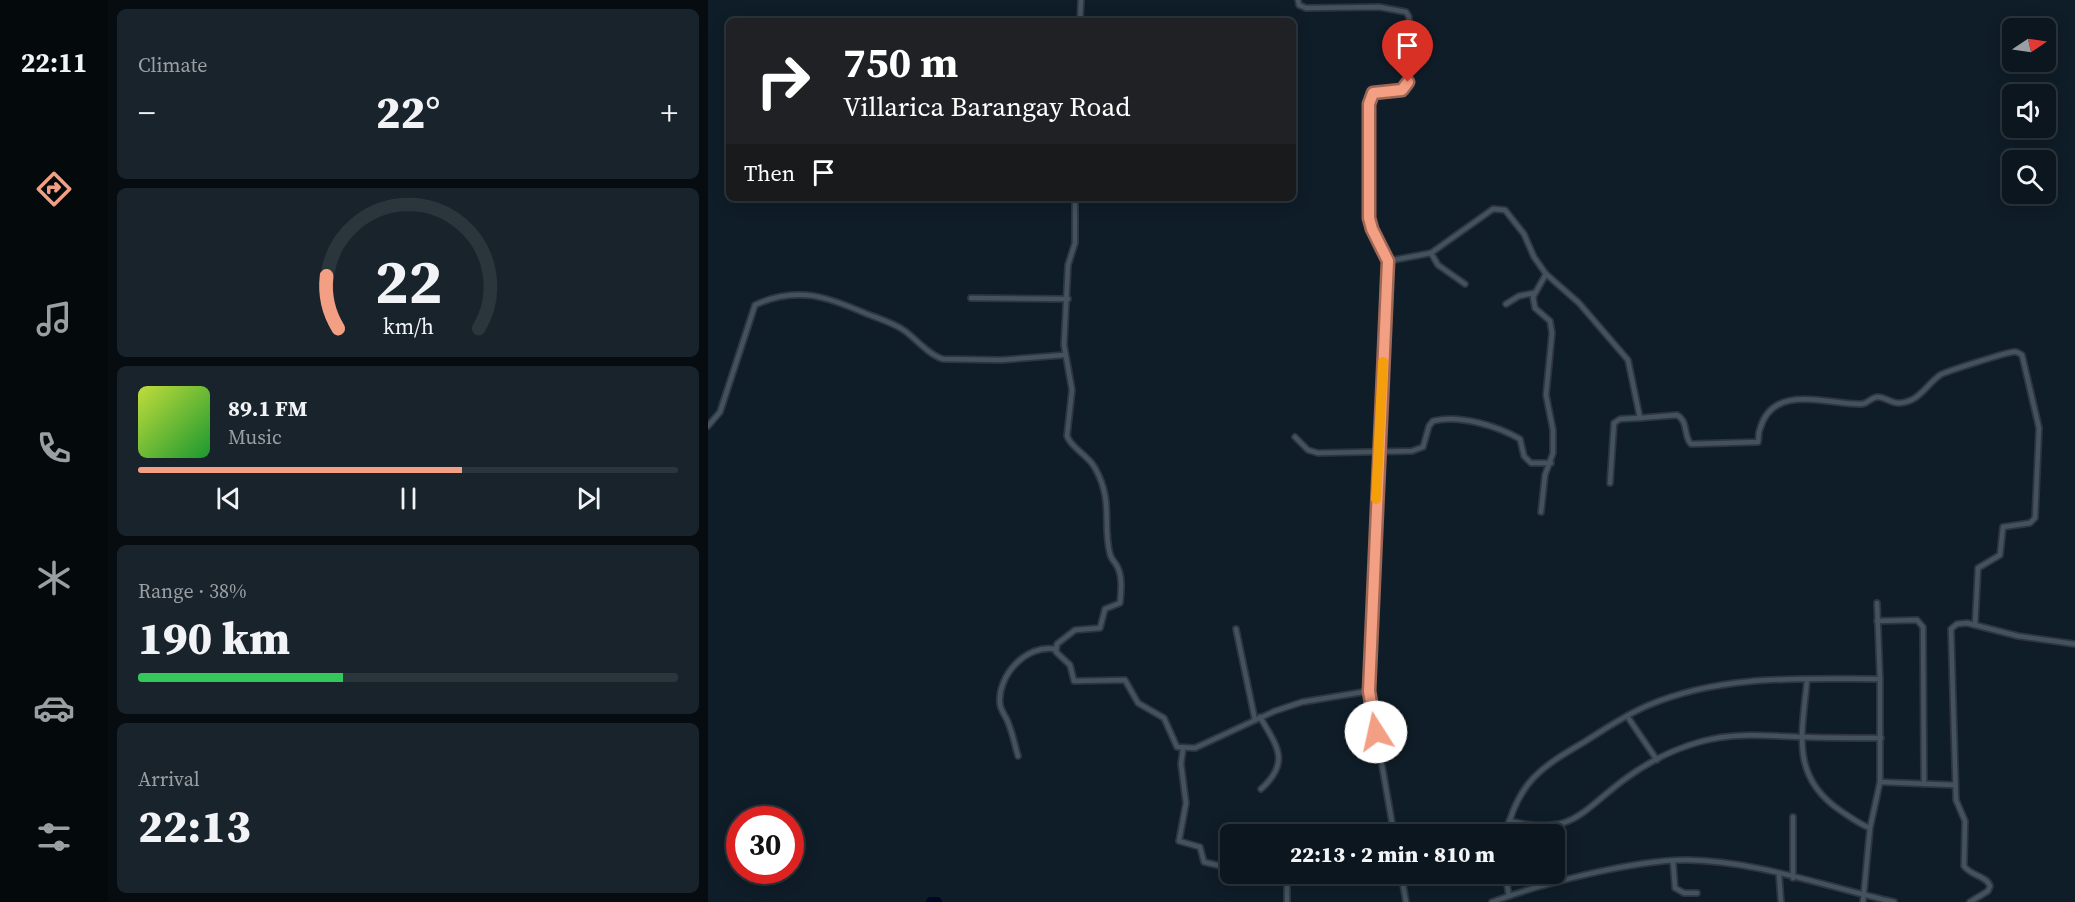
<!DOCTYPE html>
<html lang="en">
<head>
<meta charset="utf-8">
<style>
	:root { --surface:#0b161e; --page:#19232b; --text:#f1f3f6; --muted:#9a9fa4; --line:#2b353c; --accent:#f39f83 }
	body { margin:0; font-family:"Source Serif 4",serif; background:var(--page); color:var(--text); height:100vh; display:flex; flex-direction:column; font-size:22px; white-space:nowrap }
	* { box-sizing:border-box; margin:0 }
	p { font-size:20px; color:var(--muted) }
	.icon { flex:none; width:33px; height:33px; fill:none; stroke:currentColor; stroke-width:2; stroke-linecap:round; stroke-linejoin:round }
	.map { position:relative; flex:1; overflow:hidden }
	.drawer { display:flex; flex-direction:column; gap:9px; padding:9px; background:#060c10; width:600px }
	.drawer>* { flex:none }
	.top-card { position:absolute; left:18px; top:18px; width:570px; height:183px; border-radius:9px; box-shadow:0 3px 15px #0003,0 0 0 2px var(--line); background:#202124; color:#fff; overflow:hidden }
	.needle { width:39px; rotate:77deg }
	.buttons { position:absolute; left:1294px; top:18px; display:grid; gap:12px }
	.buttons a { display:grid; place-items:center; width:54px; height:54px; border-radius:9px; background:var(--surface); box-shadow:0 3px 15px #0003,0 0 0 2px var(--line); font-size:30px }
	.speed { position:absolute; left:18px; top:806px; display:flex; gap:12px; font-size:30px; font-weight:700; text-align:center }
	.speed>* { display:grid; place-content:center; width:78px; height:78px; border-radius:50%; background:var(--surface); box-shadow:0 3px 15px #0003,0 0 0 2px var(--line); line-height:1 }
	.speed .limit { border:9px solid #d22; background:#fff; color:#111 }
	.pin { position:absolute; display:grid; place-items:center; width:51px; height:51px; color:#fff; margin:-62px -26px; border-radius:50% 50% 50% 0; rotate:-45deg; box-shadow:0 0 6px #0007 }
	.pin .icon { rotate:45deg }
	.me { position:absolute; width:66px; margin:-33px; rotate:350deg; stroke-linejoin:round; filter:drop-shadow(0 0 4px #0008) }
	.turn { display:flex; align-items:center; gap:21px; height:126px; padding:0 18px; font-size:27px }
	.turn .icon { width:78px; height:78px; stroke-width:2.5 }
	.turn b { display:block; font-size:42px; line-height:51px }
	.then { display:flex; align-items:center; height:57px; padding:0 18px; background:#0003; gap:12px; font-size:22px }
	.big { font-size:45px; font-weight:800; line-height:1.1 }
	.drawer .card { flex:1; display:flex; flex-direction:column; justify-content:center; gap:9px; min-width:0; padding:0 21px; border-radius:9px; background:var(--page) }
	.drawer .dial { align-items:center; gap:0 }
	.dial svg { height:156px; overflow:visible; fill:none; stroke:var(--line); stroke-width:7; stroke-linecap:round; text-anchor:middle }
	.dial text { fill:var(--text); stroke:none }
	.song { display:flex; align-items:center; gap:18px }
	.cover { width:72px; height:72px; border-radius:9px; background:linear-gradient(135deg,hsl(70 70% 55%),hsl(130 70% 35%)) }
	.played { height:6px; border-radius:3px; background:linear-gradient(90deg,var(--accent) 60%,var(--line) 60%) }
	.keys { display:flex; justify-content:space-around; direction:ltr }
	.heat { display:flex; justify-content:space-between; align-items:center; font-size:33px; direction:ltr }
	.charge { height:9px; border-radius:4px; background:linear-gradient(90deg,#34c759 38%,var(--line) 0) }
	.trip { position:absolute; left:512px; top:824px; width:345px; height:60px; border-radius:9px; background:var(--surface); box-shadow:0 3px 15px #0003,0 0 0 2px var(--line); font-weight:800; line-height:60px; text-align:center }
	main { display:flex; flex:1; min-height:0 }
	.dock { display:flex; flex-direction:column; width:108px; justify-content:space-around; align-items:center; background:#04090c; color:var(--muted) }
	.dock .icon { width:42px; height:42px }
	.dock .selected { color:var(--accent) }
	.dock b { font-size:27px; color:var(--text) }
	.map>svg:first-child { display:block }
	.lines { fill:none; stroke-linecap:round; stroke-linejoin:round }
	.river { stroke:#000827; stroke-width:10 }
	.street-casing { stroke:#2e353f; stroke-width:8 }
	.street { stroke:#42525f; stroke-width:4.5 }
	.route-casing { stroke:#9e6755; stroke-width:15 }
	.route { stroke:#f39f83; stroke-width:10 }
	.slow { stroke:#f59e0b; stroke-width:10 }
</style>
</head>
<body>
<main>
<nav class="dock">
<b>22:11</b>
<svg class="icon selected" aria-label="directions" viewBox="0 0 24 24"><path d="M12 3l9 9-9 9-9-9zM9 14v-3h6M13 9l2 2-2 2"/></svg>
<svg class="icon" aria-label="music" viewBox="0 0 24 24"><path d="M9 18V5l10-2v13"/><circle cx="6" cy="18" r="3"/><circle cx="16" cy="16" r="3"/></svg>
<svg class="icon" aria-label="phone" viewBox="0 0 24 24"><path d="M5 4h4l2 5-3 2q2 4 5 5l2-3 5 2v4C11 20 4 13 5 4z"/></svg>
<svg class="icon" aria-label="climate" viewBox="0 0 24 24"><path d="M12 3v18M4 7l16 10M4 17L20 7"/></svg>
<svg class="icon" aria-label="car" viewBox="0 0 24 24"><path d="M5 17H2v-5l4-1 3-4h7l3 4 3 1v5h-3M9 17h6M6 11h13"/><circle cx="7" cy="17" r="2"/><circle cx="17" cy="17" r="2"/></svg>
<svg class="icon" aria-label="filters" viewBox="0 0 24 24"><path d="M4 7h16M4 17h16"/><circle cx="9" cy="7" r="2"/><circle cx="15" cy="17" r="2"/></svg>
</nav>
<section class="drawer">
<div class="card"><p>Climate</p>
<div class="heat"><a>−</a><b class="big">22°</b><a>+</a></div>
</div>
<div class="card dial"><svg viewBox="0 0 100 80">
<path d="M14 69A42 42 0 1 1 86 69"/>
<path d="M14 69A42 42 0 0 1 8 42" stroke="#f39f83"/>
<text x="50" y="56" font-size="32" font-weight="700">22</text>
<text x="50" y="72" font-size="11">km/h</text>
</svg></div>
<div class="card">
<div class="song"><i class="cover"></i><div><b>89.1 FM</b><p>Music</p></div></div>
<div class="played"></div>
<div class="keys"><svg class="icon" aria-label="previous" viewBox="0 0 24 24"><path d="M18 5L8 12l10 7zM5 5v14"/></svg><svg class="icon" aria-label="pause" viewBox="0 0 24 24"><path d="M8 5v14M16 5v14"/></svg><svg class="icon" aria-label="next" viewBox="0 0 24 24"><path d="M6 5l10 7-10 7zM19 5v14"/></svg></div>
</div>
<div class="card"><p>Range · 38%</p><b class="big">190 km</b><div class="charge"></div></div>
<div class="card"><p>Arrival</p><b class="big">22:13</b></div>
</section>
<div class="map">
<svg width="1367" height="902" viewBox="0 0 1367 902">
	<rect width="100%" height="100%" fill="#0f1d28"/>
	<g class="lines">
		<polyline class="river" points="223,902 229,902"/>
		<g class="street-casing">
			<g id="street">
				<polyline points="590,0 591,5 598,8 671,7 698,12 701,17 700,85 694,90 665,93 661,104 661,218 664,229 680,261 661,691 686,834"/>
				<polyline points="372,21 373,0"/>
				<path d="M367,198V243L360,265L356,345L364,390L359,436C364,449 380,455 387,468C406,502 394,523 402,554C403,559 407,562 409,566C415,577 413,592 412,603L397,609L392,628L367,630L349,644L348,652L362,665L366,681L417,680L430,703L456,718L469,747L487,748L567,711L594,702L661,691"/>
				<polyline points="723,253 730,265 757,284"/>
				<path d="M680,261L723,253L785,209L797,210L816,234L826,257L838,274L871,303L920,360L932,418L969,415C981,422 975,436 983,444L1050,442C1051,438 1050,433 1052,429C1065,382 1121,405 1153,404C1160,404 1163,397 1170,397C1177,397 1184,404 1192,403C1212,401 1217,386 1232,375C1236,372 1300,352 1305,352C1309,351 1310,353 1314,355L1331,428L1327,518L1322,523L1295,527L1292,555L1270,568L1267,625"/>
				<polyline points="263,298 360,299"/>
				<polyline points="798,304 811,296 826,293"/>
				<path d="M0,426L12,412L47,305C89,285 120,297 159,314C172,319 186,323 197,331C209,340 221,355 235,359L293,360L356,355"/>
				<path d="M587,437L600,450L610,453L704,451L715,447L721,426L725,421C751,414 789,426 812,439L816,456L823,463H843"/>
				<polyline points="902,483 906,423 912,419 932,418"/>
				<polyline points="833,512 837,475 845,453 845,430 838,395 844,333 842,321 827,308 825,297 838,274"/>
				<polyline points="1169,621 1209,620 1215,627 1216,784"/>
				<polyline points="528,629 547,720"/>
				<path d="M1099,680C1094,734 1082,777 1133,811C1142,817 1151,824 1162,828"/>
				<polyline points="919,716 949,760"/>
				<path d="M552,717C569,746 583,762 553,789"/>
				<polyline points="475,749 473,764 478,803 471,841 492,847 496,862 522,868"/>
				<path d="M310,756C307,746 305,735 301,725C299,717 293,712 292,704C289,676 318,644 347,649"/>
				<polyline points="1172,782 1247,785"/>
				<path d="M801,821C865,836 871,813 917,779C940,762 968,748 995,741C1028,732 1061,736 1095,737C1121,738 1147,738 1173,738"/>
				<path d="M798,834C810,782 833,767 878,741C898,728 919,714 941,705C1015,674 1094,679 1172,679"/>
				<polyline points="965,861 967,888 976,893 989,893"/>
				<polyline points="693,873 698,902"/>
				<polyline points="797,873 801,896"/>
				<polyline points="1071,875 1073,902"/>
				<polyline points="1085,878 1085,817"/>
				<polyline points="579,902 579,873"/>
				<path d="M784,902C832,884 929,859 980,860C1049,861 1119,887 1186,902"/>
				<polyline points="1155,902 1162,828 1172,782 1172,679 1169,603"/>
				<path d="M1262,902L1280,891L1282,886C1279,876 1263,876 1256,866L1257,821L1248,800L1243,629L1249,624L1259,623L1310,636L1367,644"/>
			</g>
		</g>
		<use href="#street" class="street"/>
	</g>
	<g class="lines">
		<g class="route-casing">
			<polyline id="route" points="668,732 661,691 680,261 664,229 661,218 661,104 665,93 694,90 700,82"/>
		</g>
		<use href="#route" class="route"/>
		<polyline class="slow" points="668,499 675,362"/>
	</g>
</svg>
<div class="buttons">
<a><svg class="needle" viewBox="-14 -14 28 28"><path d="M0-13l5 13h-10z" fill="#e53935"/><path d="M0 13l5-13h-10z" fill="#9a9fa4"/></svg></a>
<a><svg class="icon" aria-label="sound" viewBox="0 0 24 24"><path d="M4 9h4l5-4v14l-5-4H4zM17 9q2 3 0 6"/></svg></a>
<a><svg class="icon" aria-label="search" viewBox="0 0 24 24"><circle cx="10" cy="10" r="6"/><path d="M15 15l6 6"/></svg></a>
</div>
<div class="speed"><div class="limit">30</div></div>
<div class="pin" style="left:700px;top:82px;background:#d93025"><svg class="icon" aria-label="arrive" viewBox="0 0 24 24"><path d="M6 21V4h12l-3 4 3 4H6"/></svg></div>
<svg class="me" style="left:668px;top:732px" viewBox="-20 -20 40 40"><circle r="19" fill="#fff"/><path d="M0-13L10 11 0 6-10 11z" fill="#f39f83"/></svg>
<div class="trip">22:13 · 2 min · 810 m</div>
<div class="top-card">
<div class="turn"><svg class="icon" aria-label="right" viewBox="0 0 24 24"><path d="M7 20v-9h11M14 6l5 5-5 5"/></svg><div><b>750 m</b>Villarica Barangay Road</div></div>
<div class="then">Then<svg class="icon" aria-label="arrive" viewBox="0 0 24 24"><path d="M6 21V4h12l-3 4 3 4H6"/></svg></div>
</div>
</div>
</main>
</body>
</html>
